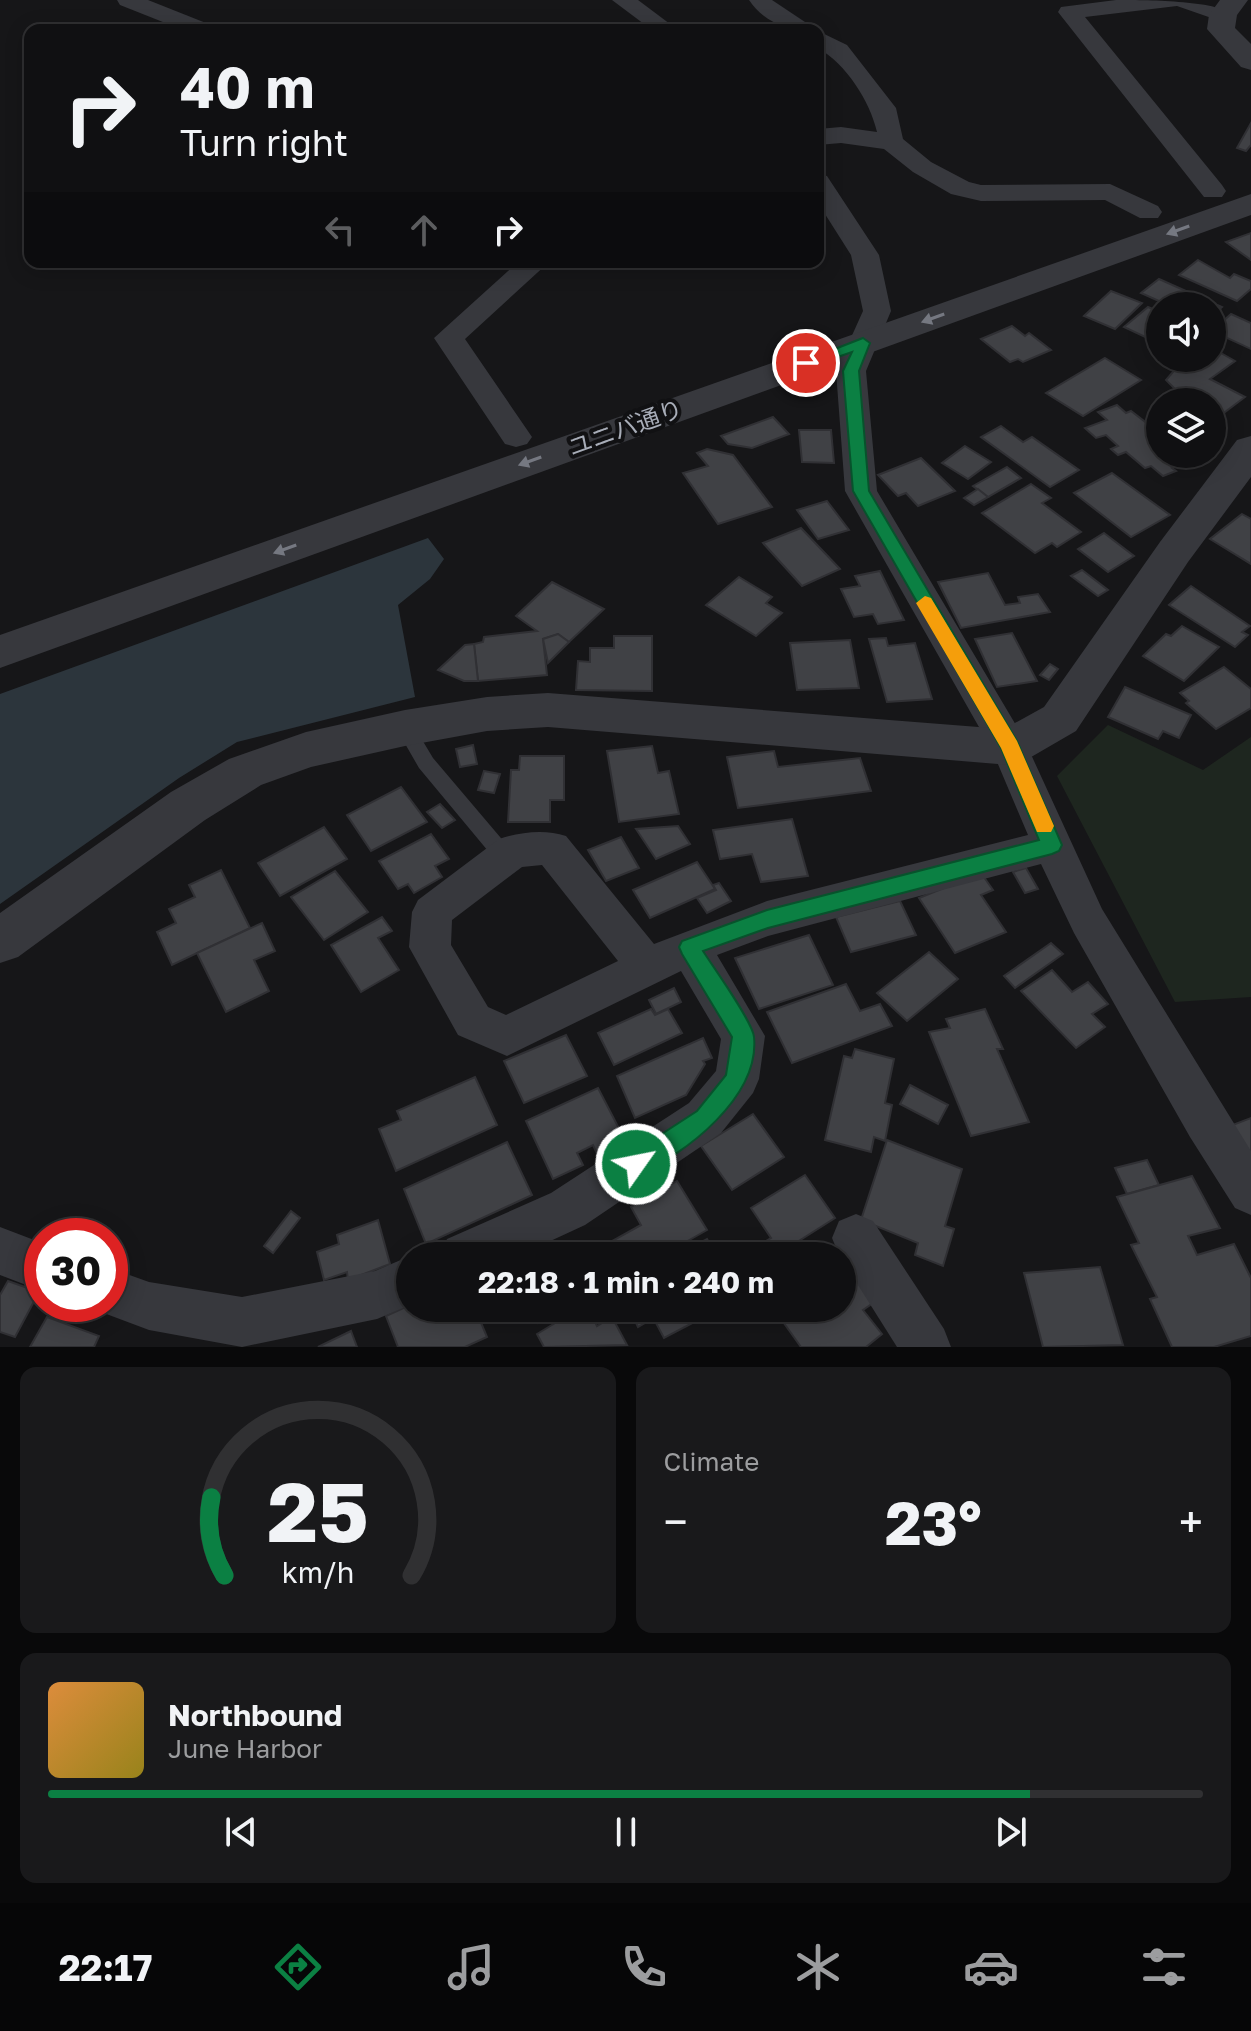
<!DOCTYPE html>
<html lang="en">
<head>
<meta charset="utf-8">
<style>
	:root { --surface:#101012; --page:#19191b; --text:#f1f3f6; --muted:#9c9d9f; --line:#303032; --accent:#0b8043 }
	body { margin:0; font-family:"Golos Text","Noto Sans JP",sans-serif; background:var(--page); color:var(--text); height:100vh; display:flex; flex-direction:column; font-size:30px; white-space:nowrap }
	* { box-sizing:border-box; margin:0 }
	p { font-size:26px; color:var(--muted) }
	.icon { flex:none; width:44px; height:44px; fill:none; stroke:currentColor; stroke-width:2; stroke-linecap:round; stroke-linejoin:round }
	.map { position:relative; height:1347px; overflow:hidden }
	.details { display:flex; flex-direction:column; gap:20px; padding:20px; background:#09090a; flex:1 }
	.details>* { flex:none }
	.banner { position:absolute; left:24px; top:24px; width:800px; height:244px; border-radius:16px; box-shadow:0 4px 20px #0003,0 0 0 2px var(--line); background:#101012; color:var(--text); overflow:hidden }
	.tools { position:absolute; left:1146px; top:292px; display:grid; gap:16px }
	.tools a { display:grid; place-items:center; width:80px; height:80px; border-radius:50%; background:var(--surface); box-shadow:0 4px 20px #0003,0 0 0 2px var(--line); font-size:40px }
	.speed { position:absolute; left:24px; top:1218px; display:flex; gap:16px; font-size:40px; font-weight:700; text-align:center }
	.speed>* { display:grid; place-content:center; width:104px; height:104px; border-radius:50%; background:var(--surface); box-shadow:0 4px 20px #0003,0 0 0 2px var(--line); line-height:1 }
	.speed .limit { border:12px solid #d22; background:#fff; color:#111 }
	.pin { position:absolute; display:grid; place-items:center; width:68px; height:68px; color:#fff; margin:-34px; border:4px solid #fff; border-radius:50%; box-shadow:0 2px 8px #0007 }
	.me { position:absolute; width:88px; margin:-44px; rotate:57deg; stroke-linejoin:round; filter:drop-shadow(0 0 6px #0008) }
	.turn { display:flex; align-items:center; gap:28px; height:168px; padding:0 24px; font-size:36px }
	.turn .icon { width:104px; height:104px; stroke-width:2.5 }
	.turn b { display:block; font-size:56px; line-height:68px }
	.lanes { display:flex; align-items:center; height:76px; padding:0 24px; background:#0003; justify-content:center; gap:40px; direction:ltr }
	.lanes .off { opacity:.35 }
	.big { font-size:60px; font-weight:700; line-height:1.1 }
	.details .widget { flex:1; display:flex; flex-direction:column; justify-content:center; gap:12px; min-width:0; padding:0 28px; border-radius:16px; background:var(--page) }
	.details .dial { align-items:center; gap:0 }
	.dial svg { height:208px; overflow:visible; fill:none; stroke:var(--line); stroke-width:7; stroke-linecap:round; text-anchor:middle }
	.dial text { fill:var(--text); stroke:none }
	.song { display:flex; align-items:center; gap:24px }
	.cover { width:96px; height:96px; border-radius:12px; background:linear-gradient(135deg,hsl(30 70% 55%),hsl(50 70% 35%)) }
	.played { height:8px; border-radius:4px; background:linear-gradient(90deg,var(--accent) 85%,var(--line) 85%) }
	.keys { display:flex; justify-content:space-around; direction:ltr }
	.heat { display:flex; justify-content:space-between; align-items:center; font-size:44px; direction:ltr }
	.details .tiles { flex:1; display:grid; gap:20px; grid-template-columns:1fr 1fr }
	.widget:last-child { grid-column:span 2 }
	.trip { position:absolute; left:396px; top:1242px; width:460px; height:80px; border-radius:40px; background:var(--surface); box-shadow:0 4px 20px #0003,0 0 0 2px var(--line); font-weight:700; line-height:80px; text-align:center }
	.tabs { display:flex; height:128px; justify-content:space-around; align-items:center; background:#060607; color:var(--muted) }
	.tabs .icon { width:56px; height:56px }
	.tabs .current { color:var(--accent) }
	.tabs b { font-size:36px; color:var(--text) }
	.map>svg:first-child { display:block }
	.green { fill:#1e261f }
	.water { fill:#2c353c }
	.building { fill:#404145; stroke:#303034; stroke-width:2 }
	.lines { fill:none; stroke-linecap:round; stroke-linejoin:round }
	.service { fill:#37383d; fill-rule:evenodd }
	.minor { fill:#37383d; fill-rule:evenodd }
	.tertiary { fill:#37383d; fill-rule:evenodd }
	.oneway { fill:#757881 }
	.route { fill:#0b8043; stroke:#07532c; stroke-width:2 }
	.slow { fill:#f59e0b }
	.labels { text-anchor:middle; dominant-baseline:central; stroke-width:8; stroke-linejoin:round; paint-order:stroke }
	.street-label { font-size:24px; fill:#a8adb8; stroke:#111113 }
</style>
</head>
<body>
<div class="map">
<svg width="1251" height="1347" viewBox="0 0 1251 1347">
	<rect width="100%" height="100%" fill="#161618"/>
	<polygon class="green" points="1108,725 1203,770 1251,737 1251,997 1175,1002 1057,776"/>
	<polygon class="water" points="428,538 444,559 430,579 398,605 415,697 237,742 179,778 0,904 0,694"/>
	<g class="building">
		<polygon points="1251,123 1251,145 1246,151 1237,148"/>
		<polygon points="1251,233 1251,260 1226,242"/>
		<polygon points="1198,260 1230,278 1234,274 1251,281 1251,289 1237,301 1179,275"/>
		<polygon points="1159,279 1222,307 1212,316 1212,306 1170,306 1141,293"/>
		<polygon points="1111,291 1142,303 1115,329 1084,316"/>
		<polygon points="1148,307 1160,312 1160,344 1124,327"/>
		<polygon points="1231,314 1251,323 1251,349 1212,331"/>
		<polygon points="1012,326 1025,336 1029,333 1051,350 1023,362 1018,359 1010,362 981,339"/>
		<polygon points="1212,348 1235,361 1210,379 1245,397 1221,415 1212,410 1212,402 1197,402 1177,391 1166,380 1185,358 1212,358"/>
		<polygon points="1105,358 1141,380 1083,416 1046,393"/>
		<polygon points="1117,405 1126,413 1131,411 1148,424 1160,419 1160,454 1205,454 1172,468 1176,471 1163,476 1151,466 1145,468 1126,452 1118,455 1111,449 1118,446 1106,435 1096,438 1085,428 1107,420 1098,412"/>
		<polygon points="773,417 789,434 752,448 728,444 721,436"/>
		<polygon points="1001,426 1023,442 1032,437 1079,470 1050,487 981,437"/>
		<polygon points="799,430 831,430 834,463 802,462"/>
		<polygon points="965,446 991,462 968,479 942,463"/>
		<polygon points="707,449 733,455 772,507 718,524 683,473 708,466 697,453"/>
		<polygon points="921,458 955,491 918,506 906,493 898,496 878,475"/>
		<polygon points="1007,467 1021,478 988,497 973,486"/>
		<polygon points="1112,473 1170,515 1131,537 1074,493"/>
		<polygon points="1031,484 1051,498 1042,503 1081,532 1057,547 1052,543 1035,553 982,513"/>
		<polygon points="978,489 988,497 974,505 964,498"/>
		<polygon points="827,501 849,530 818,539 797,510"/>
		<polygon points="1242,514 1251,519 1251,564 1210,539"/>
		<polygon points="801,528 840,569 802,586 763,543"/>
		<polygon points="1104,533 1134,556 1108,572 1078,549"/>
		<polygon points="1082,570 1108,590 1098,596 1071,576"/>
		<polygon points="880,571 904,620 878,624 873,614 854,617 841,589 860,586 855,576"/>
		<polygon points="988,573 1005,605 1020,603 1018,597 1038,594 1050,612 961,628 938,582"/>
		<polygon points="739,577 772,597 766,603 782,613 756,636 706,605"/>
		<polygon points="552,582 604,609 569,642 558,634 543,639 547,675 478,681 474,644 483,642 484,637 537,631 516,616"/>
		<polygon points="1191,586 1250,626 1242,632 1248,635 1235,647 1169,605"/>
		<polygon points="1182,626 1219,647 1184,681 1143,656 1166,634 1171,636"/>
		<polygon points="1012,633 1037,681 997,687 975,639"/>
		<polygon points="558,634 569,642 548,663 543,639"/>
		<polygon points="614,636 652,636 652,691 576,690 578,661 590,662 590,648 614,648"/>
		<polygon points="886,638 888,646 915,643 932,699 887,702 869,639"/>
		<polygon points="850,640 859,688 797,690 790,643"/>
		<polygon points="474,644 478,681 464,681 438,670 465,645"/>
		<polygon points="1050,664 1058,669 1049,680 1040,675"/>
		<polygon points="1224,667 1251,689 1251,708 1216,729 1186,703 1189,701 1180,693"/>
		<polygon points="1125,687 1191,715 1179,738 1163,731 1158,739 1108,717"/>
		<polygon points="473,745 477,764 460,767 456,749"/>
		<polygon points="652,746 658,773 669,771 679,814 619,822 607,751"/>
		<polygon points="774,751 778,767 860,758 871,791 738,808 727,757"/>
		<polygon points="520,756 564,756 564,800 550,800 550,822 508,822 511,770 519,770"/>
		<polygon points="484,771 500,774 494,793 478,790"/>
		<polygon points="401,787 427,822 371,851 347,815"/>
		<polygon points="440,804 455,820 442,828 427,812"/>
		<polygon points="792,819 808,876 761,882 752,854 720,859 713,830"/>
		<polygon points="678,826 690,844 656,859 636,829"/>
		<polygon points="324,827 347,859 280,896 258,863"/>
		<polygon points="431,834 449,859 435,866 442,877 414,893 408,884 398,889 379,861"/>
		<polygon points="621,837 639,868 606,881 588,850"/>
		<polygon points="697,862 715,889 650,918 633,890"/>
		<polygon points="1026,868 1038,889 1025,893 1013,872"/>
		<polygon points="221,870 250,928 172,965 157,932 176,923 169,909 195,897 189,885"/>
		<polygon points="335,871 368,912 324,940 291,897"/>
		<polygon points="981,873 993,890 981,895 1006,932 955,953 919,898"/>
		<polygon points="719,883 731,901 707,913 697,898 716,890 713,885"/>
		<polygon points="900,901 916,935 851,952 836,917"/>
		<polygon points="382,917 392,931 378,938 399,970 361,992 331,945"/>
		<polygon points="262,923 275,951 254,960 269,991 226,1012 197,953"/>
		<polygon points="809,935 833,985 759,1009 735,958"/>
		<polygon points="1051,943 1063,954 1015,988 1004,976"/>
		<polygon points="929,952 958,979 907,1021 877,993"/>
		<polygon points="1052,970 1072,992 1088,982 1108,1004 1092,1014 1105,1027 1076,1048 1021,991"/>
		<polygon points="846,984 860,1011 880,1004 892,1026 792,1063 767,1012"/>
		<polygon points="674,988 681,1002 656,1014 649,1000"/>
		<polygon points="651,1009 655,1015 668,1009 682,1033 614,1065 598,1033"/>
		<polygon points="985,1009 1003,1049 997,1049 1029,1122 971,1136 929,1032 950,1028 946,1019"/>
		<polygon points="566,1035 587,1076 524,1103 504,1061"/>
		<polygon points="703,1038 712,1058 703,1061 705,1064 686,1095 635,1118 617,1076"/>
		<polygon points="855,1049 894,1059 885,1103 892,1105 885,1141 874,1137 871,1152 825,1140 844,1056 852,1058"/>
		<polygon points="475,1077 497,1125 396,1171 379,1129 401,1120 397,1111"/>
		<polygon points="910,1085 948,1105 938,1124 900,1104"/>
		<polygon points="598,1088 626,1142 598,1156 593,1145 577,1153 583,1165 553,1179 526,1121"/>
		<polygon points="753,1114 784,1157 732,1190 701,1146"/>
		<polygon points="1251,1118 1251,1159 1230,1126"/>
		<polygon points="887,1140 962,1169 945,1226 954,1229 943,1266 915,1255 918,1243 861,1220"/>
		<polygon points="507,1142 532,1195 426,1244 404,1189"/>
		<polygon points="1147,1160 1159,1185 1127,1194 1115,1168"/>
		<polygon points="805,1175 835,1218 775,1256 762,1256 756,1247 771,1238 751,1208"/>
		<polygon points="1192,1176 1220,1228 1188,1236 1197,1255 1234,1244 1251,1278 1251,1336 1214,1347 1172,1347 1150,1299 1157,1297 1131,1245 1139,1243 1117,1197"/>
		<polygon points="677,1181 707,1230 661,1256 621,1256 612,1241 641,1225 631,1207"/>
		<polygon points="291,1211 300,1218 273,1253 264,1246"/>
		<polygon points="378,1220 390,1264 348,1280 347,1272 324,1280 317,1252 339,1244 337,1235"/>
		<polygon points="707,1239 716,1256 674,1256"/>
		<polygon points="562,1244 568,1256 538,1256"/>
		<polygon points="1100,1267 1123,1345 1043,1347 1024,1273"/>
		<polygon points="849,1268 876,1301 863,1310 882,1334 866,1347 801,1347 781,1319 796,1308 842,1308 842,1273"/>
		<polygon points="8,1281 39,1292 15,1337 0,1332 0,1295"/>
		<polygon points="410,1305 410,1308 475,1308 487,1337 465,1347 398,1347 386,1316"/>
		<polygon points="531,1308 568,1308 538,1323"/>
		<polygon points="580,1308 588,1308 597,1326 612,1317 627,1345 544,1347 537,1334"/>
		<polygon points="629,1308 643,1308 650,1320 638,1327"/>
		<polygon points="648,1308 721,1308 664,1338"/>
		<polygon points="47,1317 99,1336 94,1347 30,1347"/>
		<polygon points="351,1331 357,1347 318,1347"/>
	</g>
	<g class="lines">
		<polygon class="service" points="405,721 412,723 433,758 512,851 515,857 512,863 505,865 498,863 419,768 396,728 398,723"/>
		<g class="minor">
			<polygon points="117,0 148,0 211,25 214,30 183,30 120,5"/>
			<polygon points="612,0 638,0 678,30 652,30"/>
			<path d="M749,0H772L817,30C789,30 766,25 749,0Z"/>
			<path d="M1116,0C1144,0 1216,0 1234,15L1231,20L1223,22L1177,6L1085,17L1222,185L1226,191L1222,197H1204L1058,12L1061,7Z"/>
			<path d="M818,31L847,45L896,108L903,139L931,162L969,182L981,185L1110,184L1158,206L1162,212L1158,218H1140L1105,200L981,201L951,194L913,172L884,149L841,143L818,145V129L841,127L877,132C870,101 846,64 818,48Z"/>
			<path d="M818,174L827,176L879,255L891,311L866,371L877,491L1023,737L1102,909L1251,1151V1215L1235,1208L1190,1137L1074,933L1041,864L768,936L717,955L765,1036L759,1079L753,1093L721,1133L585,1225L518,1256H440L447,1239L551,1193L689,1103L716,1071L721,1039L681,971L507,1056L458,1035L409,947L412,912L418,900L499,839C520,832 545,829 566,836L654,944L767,901L1028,835L992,750L845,491L836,371L863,311L851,255L818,203ZM542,865L618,961L506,1015L488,1007L451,945L452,920L522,867Z"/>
			<polygon points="518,262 549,262 465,339 532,437 527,444 516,447 505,444 434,338"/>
			<polygon points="856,1214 873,1221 944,1329 951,1347 897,1347 839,1255 832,1238 839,1221"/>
			<polygon points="0,1227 42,1243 42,1291 0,1275"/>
			<polygon points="410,1256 410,1305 377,1319 242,1347 149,1330 93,1309 91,1304 110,1304 110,1268 149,1282 242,1297 375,1271"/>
		</g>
		<g class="tertiary">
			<polygon points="1220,0 1248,0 1237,15 1235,28 1251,44 1251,70 1241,67 1207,29 1209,15"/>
			<polygon points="1251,194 1251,215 0,668 0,635"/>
			<polygon points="1251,436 1251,477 1188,562 1076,731 1026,760 1010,765 548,727 487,731 405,746 311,767 261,785 205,820 18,957 0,963 0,913 171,792 229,759 306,732 405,710 487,697 548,693 1004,729 1044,707 1160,542 1237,440"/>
		</g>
	</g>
	<defs><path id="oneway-solid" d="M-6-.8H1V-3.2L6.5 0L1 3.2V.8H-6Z" transform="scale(2)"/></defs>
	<g class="oneway">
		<use href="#oneway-solid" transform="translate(1178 230) rotate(160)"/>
		<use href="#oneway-solid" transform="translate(933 318) rotate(160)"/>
		<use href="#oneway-solid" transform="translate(530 461) rotate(160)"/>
		<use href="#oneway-solid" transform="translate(285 549) rotate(160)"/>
	</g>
	<path class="route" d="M863,338L870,343L859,371L869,491L1017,741L1062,845L1059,851L1052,854L768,928L703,951C713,967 753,1022 754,1037C760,1096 686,1155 636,1175L628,1172L625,1164L628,1156L697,1111L726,1075L732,1037L682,954L679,947L682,941L767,910L1039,840L1001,748L853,491L843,371L852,352L806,368L799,363Z"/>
	<polygon class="slow" points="925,596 931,598 1017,741 1054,826 1051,832 1037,832 1001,748 916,603"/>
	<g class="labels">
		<g class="street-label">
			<text transform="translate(625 427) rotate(-20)">ユニバ通り</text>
		</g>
	</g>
</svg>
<div class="tools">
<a><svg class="icon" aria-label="sound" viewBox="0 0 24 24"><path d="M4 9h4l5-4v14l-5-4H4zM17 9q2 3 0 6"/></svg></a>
<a><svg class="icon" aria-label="layers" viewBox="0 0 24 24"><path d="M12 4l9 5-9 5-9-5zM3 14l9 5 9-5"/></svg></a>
</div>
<div class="speed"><div class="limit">30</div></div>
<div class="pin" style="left:806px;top:363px;background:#d93025"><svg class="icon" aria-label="arrive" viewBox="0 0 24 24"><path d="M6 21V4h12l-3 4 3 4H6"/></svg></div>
<svg class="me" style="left:636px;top:1164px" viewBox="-20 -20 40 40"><circle r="17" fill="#0b8043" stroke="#fff" stroke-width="3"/><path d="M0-11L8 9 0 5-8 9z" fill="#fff"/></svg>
<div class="trip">22:18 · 1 min · 240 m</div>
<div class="banner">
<div class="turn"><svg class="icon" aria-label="right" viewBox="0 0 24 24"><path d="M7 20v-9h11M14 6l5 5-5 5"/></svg><div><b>40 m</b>Turn right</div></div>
<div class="lanes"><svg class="icon off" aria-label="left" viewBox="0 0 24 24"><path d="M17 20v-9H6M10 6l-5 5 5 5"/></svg><svg class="icon off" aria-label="ahead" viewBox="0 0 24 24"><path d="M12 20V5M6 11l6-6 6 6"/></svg><svg class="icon" aria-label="right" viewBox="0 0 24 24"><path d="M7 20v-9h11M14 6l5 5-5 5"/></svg></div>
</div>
</div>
<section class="details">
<div class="tiles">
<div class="widget dial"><svg viewBox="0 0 100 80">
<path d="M14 69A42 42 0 1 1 86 69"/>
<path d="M14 69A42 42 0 0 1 9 39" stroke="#0b8043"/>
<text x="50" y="56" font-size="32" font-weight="700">25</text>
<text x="50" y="72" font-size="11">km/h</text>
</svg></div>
<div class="widget"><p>Climate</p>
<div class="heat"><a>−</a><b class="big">23°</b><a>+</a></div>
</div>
<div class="widget">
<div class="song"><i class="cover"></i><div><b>Northbound</b><p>June Harbor</p></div></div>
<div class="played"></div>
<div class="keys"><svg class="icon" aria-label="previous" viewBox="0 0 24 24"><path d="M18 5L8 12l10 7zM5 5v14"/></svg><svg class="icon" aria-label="pause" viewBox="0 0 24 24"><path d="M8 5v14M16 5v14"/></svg><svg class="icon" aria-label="next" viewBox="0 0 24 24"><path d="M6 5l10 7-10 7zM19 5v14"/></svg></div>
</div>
</div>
</section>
<nav class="tabs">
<b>22:17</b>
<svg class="icon current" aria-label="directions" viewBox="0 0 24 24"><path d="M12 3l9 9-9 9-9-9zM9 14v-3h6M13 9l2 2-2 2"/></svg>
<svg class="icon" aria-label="music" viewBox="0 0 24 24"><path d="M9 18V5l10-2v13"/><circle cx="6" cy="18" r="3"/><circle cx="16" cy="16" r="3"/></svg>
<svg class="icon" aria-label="phone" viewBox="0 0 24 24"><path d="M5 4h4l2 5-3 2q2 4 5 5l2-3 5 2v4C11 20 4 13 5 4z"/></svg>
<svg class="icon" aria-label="climate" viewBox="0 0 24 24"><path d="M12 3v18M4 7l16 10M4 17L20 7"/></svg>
<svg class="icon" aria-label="car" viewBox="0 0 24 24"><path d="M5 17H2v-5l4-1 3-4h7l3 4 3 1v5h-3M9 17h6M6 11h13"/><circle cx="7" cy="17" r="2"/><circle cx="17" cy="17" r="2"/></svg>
<svg class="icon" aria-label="filters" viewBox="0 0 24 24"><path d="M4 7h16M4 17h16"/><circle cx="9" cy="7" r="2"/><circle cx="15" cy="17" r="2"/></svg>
</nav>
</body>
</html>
